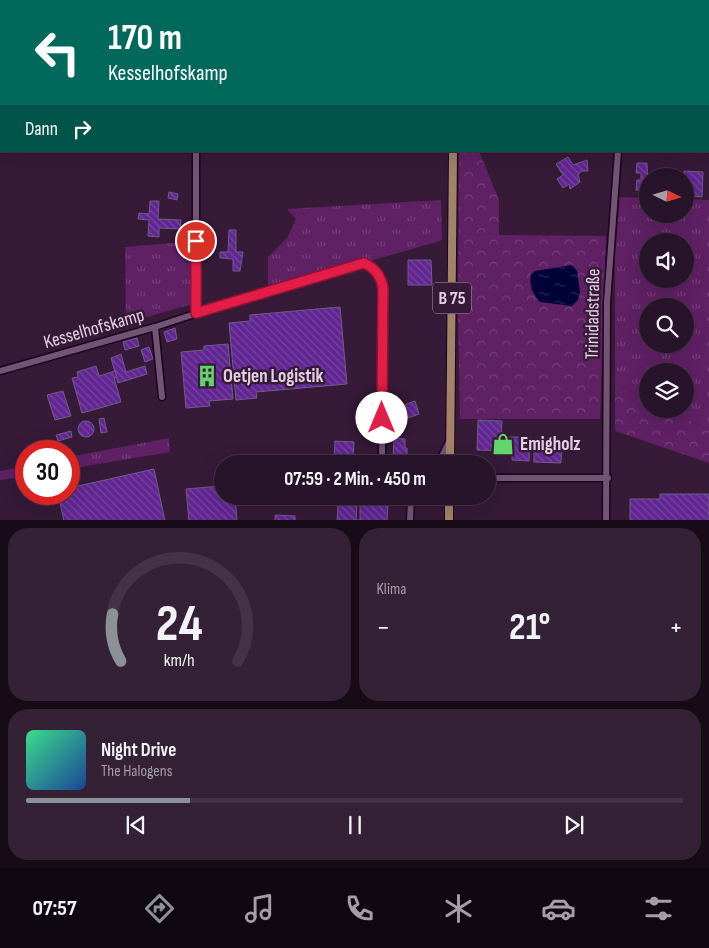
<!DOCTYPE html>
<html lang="de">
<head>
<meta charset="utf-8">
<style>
	:root { --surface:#28142a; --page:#342136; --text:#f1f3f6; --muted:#a59ea8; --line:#443347; --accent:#8c9099 }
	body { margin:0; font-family:"Sofia Sans Condensed",sans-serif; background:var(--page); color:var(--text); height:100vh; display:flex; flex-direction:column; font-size:19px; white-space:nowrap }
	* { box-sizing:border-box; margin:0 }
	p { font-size:16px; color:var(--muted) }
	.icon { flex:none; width:28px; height:28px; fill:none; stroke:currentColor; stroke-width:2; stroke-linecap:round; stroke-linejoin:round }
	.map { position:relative; height:520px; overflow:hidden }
	.sheet { display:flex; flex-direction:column; gap:8px; padding:8px; background:#160b17; flex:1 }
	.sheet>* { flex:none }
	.hud { position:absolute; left:0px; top:0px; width:710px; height:152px; box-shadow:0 5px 20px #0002,0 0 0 1px var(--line); background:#00695c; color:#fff; overflow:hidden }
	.needle { width:32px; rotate:95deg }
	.buttons { position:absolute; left:639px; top:168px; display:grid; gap:10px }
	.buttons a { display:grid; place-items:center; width:55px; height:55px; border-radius:50%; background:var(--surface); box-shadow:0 5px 20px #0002,0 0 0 1px var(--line); font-size:25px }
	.speed { position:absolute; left:15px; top:440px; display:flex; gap:10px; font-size:25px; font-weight:700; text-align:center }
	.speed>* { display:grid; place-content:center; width:65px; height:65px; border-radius:50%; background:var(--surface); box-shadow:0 5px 20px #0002,0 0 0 1px var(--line); line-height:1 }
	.speed .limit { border:8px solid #d22; background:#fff; color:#111 }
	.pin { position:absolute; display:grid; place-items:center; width:42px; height:42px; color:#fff; margin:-21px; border:2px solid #fff; border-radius:50%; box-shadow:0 1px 5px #0007 }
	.me { position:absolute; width:55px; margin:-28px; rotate:0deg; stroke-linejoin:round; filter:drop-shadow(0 0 4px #0008) }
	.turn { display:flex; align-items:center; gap:18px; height:105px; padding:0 25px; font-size:22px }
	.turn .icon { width:65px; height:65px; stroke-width:2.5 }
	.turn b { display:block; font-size:35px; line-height:42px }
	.then { display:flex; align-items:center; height:48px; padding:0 25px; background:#0003; gap:10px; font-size:19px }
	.big { font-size:38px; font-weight:700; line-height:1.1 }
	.sheet .card { flex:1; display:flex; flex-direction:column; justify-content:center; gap:8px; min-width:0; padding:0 18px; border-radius:20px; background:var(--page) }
	.sheet .dial { align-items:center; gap:0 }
	.dial svg { height:130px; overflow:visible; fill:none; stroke:var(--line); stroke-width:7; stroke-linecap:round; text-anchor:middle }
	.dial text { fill:var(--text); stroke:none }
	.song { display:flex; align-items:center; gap:15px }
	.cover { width:60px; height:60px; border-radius:8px; background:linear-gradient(135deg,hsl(150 70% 55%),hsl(220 70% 35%)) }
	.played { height:5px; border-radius:2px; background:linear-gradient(90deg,var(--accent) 25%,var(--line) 25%) }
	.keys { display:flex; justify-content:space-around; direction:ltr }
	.heat { display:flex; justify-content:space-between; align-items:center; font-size:28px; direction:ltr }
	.sheet .tiles { flex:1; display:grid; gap:8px; grid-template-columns:1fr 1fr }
	.card:last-child { grid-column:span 2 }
	.trip { position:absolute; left:214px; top:455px; width:282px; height:50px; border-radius:25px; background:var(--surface); box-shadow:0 5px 20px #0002,0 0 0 1px var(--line); font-weight:700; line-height:50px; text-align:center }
	.tab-bar { display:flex; height:80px; justify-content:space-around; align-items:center; background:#100811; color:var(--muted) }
	.tab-bar .icon { width:35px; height:35px }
	.tab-bar .active { color:var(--accent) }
	.tab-bar b { font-size:22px; color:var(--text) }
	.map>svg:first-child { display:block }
	.grass { fill:url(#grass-tufts); fill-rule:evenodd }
	.forest { fill:url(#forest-crowns) }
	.water { fill:url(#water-ripples) }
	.building { fill:url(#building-back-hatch); stroke:#6f5d85 }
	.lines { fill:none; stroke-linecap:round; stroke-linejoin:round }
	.minor-casing { stroke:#1c031e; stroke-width:9 }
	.major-casing { stroke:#1c031e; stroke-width:10 }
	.minor { stroke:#745475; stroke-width:6 }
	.major { stroke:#a28368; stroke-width:8 }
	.route-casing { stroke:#92132f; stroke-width:12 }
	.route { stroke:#e11d48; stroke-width:9 }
	.labels { text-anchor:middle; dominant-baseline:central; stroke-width:5; stroke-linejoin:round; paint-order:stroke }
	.shield { fill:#361a38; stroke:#af99b0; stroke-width:1 }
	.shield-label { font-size:18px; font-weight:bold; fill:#e3d0e3 }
	.street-label { font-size:19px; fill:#e3d0e3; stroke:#361a38 }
	.poi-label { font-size:19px; font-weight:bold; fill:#e3d0e3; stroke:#361a38; text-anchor:start }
</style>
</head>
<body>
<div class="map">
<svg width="709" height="521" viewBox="0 0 709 521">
	<defs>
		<pattern id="grass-tufts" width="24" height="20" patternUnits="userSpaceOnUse" patternTransform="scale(1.25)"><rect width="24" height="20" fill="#5f2064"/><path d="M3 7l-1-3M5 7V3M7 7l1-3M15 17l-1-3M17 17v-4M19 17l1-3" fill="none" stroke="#763f7a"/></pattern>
		<pattern id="forest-crowns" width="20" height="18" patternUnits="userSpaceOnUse" patternTransform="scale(1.25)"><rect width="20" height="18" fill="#5f2064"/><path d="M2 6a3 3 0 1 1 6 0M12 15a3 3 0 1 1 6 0" fill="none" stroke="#763f7a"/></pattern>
		<pattern id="water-ripples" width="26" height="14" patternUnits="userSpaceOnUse" patternTransform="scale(1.25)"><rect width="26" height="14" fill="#010237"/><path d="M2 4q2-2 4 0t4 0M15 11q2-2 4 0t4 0" fill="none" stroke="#262654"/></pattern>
		<pattern id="building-back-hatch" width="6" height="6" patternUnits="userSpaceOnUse" patternTransform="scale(1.25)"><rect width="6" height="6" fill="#612692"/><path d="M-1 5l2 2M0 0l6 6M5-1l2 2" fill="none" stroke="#7844a1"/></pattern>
	</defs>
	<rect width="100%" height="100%" fill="#361a38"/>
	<g class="grass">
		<path d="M620,197L647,198L648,214H685V199L709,200V430L667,409H685V371H648L647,399L615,383V258ZM648,241H685V279H648ZM648,306H685V344H648Z"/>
		<polygon points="441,200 442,239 440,241 268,290 268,257 287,238 296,219 287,209"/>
		<polygon points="196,241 196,303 126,323 125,247"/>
		<polygon points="169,438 170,452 69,469 69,457"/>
		<polygon points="26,466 26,476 0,480 0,471"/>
	</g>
	<g class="forest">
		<polygon points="459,151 479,151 499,200 499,235 606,236 600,419 460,419 458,315"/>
		<polygon points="615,383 647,399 648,409 667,409 709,430 709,463 615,431"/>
	</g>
	<path class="water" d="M572,265L577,271L580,292L578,300L572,306L540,302C532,293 529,286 531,274L535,271Z"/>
	<g class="building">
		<polygon points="488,0 534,0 488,1"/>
		<polygon points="568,157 573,165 587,160 588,171 582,171 578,174 580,182 570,189 569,184 563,188 557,179 563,175 556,164"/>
		<polygon points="637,163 647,163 648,191 636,190 637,180 641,180 641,173 636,173"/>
		<polygon points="684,171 703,172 702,197 685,196"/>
		<polygon points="169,192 178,194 177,200 168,198"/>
		<polygon points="150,201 159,201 158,219 181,220 180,229 159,228 159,237 148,236 149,220 138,219 139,213 149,214"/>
		<polygon points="229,230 236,230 236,252 243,252 240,271 233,271 233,259 220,258 220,252 228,252"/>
		<polygon points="408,260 431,260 432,285 408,285"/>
		<polygon points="340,307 347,384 256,392 257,398 236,400 229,323 250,321 250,315"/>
		<polygon points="175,328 177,339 167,342 164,332"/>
		<polygon points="137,338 139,346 125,350 123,342"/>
		<polygon points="228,344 233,399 209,401 210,406 186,408 181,352 204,350 204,346"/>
		<polygon points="149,347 153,359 145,362 141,350"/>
		<polygon points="121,354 126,372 145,366 147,374 118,383 111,358"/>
		<polygon points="96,366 99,376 115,371 117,377 114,378 121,402 82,413 72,378 78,377 77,372"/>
		<polygon points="63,391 71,416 55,420 47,395"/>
		<polygon points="415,401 419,414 397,422 393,409"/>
		<polygon points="104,418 107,432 101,433 99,419"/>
		<polygon points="478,420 502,421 501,437 530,437 529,461 512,460 512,451 477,450"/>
		<circle cx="86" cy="429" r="8"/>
		<polygon points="71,431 72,437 58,441 56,435"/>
		<polygon points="394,438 405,439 405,448 407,448 407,460 393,459"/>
		<polygon points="534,440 562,440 561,463 534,462"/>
		<polygon points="335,441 354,442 353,458 334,458"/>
		<polygon points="154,469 165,521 64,521 58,494 69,494 69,488"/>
		<polygon points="222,486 222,496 235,496 237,521 189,521 186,489"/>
		<polygon points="660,494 709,494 709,521 630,521 630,499 660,499"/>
		<polygon points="360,503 388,503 387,521 337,521 338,505 357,505 356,520 360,520"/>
		<polygon points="275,515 295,516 295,520 299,521 275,521"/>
	</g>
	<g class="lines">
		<g class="minor-casing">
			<g id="minor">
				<polyline points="197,1 198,0"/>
				<polyline points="630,1 630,0"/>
				<polyline points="196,151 196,313"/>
				<polyline points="155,327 162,397"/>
				<path d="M0,371L155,327L268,290L364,263C375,268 381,276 383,288L382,464"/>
				<polyline points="438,464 450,440"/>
				<polyline points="488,478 608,478"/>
				<polyline points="449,505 457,496"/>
				<polyline points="410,521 411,496"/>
				<polyline points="606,521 607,302 618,151"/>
			</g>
		</g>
		<g class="major-casing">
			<g id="major">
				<polyline points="455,1 455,0"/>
				<polyline points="450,464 453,151"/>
				<polyline points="449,521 449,496"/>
			</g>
		</g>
		<use href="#minor" class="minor"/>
		<use href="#major" class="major"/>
	</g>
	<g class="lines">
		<g class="route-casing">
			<path id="route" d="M196,241V313L364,263C375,268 381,276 383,288L382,418"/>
		</g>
		<use href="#route" class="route"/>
	</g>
	<defs>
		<g id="building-bare" transform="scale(1.725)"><path d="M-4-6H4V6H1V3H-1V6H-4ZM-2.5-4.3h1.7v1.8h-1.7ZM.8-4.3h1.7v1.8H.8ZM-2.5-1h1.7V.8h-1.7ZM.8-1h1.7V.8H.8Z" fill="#61d46a" stroke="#361a38" stroke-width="2.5" paint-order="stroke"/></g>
		<g id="shop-bare" transform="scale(1.725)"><path d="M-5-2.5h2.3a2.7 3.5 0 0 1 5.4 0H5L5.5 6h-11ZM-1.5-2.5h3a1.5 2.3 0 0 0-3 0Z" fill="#61d46a" stroke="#361a38" stroke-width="2.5" paint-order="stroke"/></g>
	</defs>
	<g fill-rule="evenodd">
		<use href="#building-bare" x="207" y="376"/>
		<use href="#shop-bare" x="503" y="444"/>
	</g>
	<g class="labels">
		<rect class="shield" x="433" y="282.5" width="38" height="31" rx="4"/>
		<g class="shield-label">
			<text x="452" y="298">B 75</text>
		</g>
		<g class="street-label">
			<text transform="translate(593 314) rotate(-89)">Trinidadstraße</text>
			<text transform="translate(94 329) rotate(-16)">Kesselhofskamp</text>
		</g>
		<g class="poi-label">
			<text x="223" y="376">Oetjen Logistik</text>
			<text x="520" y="444">Emigholz</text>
		</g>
	</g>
</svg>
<div class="buttons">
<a><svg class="needle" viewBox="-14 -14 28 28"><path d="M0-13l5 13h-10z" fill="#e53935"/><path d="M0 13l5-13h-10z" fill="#a59ea8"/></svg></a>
<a><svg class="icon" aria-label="sound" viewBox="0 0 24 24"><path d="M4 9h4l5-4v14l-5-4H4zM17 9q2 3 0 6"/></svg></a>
<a><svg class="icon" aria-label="search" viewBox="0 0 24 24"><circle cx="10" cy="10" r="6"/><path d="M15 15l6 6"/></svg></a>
<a><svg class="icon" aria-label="layers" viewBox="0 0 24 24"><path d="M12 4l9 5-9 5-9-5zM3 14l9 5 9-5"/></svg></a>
</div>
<div class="speed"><div class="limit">30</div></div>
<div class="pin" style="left:196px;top:241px;background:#d93025"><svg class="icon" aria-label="arrive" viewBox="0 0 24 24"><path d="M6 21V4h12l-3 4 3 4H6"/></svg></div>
<svg class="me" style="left:382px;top:418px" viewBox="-20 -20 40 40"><circle r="19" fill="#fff"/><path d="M0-13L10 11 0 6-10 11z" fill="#e11d48"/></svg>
<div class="trip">07:59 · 2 Min. · 450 m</div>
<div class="hud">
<div class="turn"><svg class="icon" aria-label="left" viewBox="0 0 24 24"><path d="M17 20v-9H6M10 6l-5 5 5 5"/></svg><div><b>170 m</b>Kesselhofskamp</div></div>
<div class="then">Dann<svg class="icon" aria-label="right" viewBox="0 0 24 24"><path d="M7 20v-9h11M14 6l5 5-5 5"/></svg></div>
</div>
</div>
<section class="sheet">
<div class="tiles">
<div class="card dial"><svg viewBox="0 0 100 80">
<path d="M14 69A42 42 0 1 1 86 69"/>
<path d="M14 69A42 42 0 0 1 9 40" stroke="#8c9099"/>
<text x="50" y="56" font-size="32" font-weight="700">24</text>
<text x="50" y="72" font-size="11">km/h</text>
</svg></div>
<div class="card"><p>Klima</p>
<div class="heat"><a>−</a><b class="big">21°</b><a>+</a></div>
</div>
<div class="card">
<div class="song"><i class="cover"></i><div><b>Night Drive</b><p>The Halogens</p></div></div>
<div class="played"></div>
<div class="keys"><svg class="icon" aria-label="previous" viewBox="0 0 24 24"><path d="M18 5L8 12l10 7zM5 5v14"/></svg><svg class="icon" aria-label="pause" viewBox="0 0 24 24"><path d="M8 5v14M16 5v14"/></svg><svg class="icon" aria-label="next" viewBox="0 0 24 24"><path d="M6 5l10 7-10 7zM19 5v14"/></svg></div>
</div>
</div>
</section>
<nav class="tab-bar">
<b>07:57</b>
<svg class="icon active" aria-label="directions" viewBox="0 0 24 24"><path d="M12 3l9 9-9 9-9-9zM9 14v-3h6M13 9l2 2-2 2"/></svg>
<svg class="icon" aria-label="music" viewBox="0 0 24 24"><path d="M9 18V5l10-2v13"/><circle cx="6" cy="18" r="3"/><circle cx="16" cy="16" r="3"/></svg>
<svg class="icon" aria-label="phone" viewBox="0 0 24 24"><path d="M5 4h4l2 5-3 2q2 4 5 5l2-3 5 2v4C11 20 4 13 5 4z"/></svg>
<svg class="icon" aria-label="climate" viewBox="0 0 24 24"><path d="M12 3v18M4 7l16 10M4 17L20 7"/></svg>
<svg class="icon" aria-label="car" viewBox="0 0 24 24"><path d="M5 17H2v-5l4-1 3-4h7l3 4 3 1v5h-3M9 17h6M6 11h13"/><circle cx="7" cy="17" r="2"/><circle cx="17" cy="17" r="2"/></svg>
<svg class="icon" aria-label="filters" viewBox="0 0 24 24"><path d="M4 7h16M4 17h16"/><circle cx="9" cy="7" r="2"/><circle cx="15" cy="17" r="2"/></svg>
</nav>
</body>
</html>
